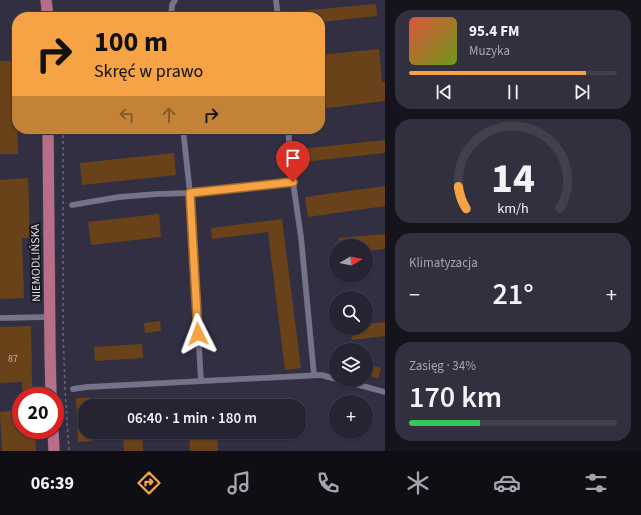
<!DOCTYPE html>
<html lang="pl">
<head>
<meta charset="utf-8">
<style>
	:root { --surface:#262332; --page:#322f3e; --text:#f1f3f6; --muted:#a4a4ac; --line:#42404d; --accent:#f5a345 }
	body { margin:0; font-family:"Source Sans 3",sans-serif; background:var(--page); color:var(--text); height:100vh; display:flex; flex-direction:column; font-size:15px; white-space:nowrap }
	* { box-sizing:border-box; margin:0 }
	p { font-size:13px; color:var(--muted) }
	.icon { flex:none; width:22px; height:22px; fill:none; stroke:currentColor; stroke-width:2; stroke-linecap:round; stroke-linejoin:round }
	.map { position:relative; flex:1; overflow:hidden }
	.drawer { display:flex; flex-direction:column; gap:10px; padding:10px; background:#15131c; width:256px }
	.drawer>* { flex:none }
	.banner { position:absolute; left:12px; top:12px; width:313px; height:122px; border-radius:16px; box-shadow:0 1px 3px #0004,0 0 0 1px var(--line); background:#f5a345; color:#111; overflow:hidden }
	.needle { width:26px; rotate:81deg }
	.buttons { position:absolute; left:329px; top:239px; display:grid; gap:8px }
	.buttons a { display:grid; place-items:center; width:44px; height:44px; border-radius:50%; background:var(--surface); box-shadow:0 1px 3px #0004,0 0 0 1px var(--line); font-size:20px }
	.speed { position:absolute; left:12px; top:387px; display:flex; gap:8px; font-size:20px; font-weight:700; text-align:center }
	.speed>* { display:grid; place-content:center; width:52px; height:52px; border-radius:50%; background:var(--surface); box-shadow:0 1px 3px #0004,0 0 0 1px var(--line); line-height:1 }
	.speed .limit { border:6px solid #d22; background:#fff; color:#111 }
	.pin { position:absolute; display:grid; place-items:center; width:34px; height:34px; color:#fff; margin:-41px -17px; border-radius:50% 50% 50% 0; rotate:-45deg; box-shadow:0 0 4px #0007 }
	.pin .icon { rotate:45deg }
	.me { position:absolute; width:44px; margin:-22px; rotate:357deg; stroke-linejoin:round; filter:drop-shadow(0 0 3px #0008) }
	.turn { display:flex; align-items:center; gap:14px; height:84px; padding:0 16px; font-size:18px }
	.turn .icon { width:52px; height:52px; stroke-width:2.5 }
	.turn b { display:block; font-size:28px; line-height:34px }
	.lanes { display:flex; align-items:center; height:38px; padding:0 16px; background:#0003; justify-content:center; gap:20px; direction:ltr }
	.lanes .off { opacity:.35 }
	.big { font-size:30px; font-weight:600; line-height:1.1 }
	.drawer .card { flex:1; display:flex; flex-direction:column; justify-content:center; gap:6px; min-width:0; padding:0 14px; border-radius:16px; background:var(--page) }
	.drawer .dial { align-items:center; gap:0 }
	.dial svg { height:104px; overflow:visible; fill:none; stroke:var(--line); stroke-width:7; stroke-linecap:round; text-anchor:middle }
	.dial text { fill:var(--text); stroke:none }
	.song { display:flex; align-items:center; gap:12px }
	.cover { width:48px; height:48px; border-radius:6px; background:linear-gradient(135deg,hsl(10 70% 55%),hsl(80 70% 35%)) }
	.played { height:4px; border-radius:2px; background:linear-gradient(90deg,var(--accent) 85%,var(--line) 85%) }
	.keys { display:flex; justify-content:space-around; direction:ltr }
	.heat { display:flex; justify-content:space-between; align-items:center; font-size:22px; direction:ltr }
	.charge { height:6px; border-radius:3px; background:linear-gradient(90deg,#34c759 34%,var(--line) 0) }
	.trip { position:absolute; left:78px; top:399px; width:228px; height:40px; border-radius:16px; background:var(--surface); box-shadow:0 1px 3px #0004,0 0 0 1px var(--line); font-weight:600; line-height:40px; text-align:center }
	.tab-bar { display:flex; height:64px; justify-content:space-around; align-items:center; background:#0f0e14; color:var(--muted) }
	.tab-bar .icon { width:28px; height:28px }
	.tab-bar .selected { color:var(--accent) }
	.tab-bar b { font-size:18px; color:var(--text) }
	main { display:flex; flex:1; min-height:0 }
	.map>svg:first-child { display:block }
	.building { fill:#6a421a }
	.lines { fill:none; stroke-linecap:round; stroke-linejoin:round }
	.service-casing { stroke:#4f4d5e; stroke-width:6 }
	.primary-casing { stroke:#4f4d5e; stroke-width:12 }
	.path { stroke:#676577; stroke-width:1.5; stroke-dasharray:3 3; stroke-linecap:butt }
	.service { stroke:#75738a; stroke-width:5.5 }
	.primary { stroke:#b86e89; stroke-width:11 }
	.route-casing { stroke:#9f6a2d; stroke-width:10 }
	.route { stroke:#f5a345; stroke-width:7 }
	.labels { text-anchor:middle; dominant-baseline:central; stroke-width:4; stroke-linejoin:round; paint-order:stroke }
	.number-label { font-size:10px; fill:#bdb2b2 }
	.street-label { font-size:12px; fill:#d9d8e5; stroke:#1a1922 }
</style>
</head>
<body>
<main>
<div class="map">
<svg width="385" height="451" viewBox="0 0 385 451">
	<rect width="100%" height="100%" fill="#322f43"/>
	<g class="building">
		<polygon points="376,4 377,16 320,22 320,17 288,17 288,12"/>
		<polygon points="379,49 382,82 385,82 385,101 320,109 320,55"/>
		<polygon points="0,61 15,61 18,154 0,154"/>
		<polygon points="385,140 385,153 302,162 300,149"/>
		<polygon points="174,153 176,175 82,185 80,163"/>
		<polygon points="28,178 30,238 22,238 24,298 0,299 0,180"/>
		<polygon points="385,186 385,206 308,217 305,197"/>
		<polygon points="159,214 161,237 91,245 88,222"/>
		<polygon points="282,219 301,368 285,370 268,232 212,239 211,228"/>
		<polygon points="385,234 385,249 366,251 366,246 340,246 339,238"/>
		<polygon points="160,321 161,331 145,333 144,323"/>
		<polygon points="385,322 385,336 352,340 350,328 366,328 366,324"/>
		<polygon points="31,326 32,382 33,396 24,396 24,390 22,390 22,382 0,383 0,327"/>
		<polygon points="142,344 143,358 95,361 94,347"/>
		<polygon points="366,364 381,368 378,378 366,375"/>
		<polygon points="76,398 90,398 90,406 85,406 85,432 92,432 92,441 78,442"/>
		<polygon points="21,410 21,430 35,430 36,451 2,451 0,412"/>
		<polygon points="123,432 142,432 143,451 124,451"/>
		<polygon points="189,432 217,432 218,451 190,451"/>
	</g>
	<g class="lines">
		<g class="service-casing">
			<g id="service">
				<polyline points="276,0 278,17"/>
				<polyline points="171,17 172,5 175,0"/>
				<polyline points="183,129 190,193 293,182 288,129"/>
				<polyline points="293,182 301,237 314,375"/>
				<polyline points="72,205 119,197 158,194 190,193 201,381"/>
				<polyline points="0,318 49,317"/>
				<polyline points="341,380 385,392"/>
				<polyline points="73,389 87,387 321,375 336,379"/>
			</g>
		</g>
		<g class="primary-casing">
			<g id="primary">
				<polyline points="46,0 48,17"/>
				<polyline points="48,129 50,348 51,396"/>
				<polyline points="53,430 54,451"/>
			</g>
		</g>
		<polyline class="path" points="63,129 63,329 65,389 69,451"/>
		<use href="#service" class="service"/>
		<use href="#primary" class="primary"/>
	</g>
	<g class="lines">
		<g class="route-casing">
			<polyline id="route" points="198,334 190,193 293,182"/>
		</g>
		<use href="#route" class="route"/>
	</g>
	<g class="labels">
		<g class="number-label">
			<text x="13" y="359">87</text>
		</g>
		<g class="street-label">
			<text transform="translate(36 263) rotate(-91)">NIEMODLIŃSKA</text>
		</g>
	</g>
</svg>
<div class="buttons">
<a><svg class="needle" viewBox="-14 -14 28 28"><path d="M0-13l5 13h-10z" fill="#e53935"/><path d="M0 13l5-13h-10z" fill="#a4a4ac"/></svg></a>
<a><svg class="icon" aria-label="search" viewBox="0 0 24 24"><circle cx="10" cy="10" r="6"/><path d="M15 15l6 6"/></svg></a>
<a><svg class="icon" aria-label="layers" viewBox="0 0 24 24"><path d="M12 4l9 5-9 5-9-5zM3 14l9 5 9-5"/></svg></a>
<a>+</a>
</div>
<div class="speed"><div class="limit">20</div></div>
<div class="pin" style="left:293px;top:182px;background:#d93025"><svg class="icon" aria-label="arrive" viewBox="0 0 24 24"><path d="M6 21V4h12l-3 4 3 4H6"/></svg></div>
<svg class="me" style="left:198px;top:334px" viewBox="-20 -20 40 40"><path d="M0-17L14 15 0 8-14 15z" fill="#f5a345" stroke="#fff" stroke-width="4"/></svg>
<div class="trip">06:40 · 1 min · 180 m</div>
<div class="banner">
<div class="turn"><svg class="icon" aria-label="right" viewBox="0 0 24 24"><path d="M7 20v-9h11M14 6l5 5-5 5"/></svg><div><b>100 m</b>Skręć w prawo</div></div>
<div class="lanes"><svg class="icon off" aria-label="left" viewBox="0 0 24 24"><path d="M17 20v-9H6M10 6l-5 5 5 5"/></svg><svg class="icon off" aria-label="ahead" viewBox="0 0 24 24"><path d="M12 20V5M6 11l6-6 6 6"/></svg><svg class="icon" aria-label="right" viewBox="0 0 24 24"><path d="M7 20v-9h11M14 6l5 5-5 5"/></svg></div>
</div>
</div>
<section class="drawer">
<div class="card">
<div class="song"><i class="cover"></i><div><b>95.4 FM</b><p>Muzyka</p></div></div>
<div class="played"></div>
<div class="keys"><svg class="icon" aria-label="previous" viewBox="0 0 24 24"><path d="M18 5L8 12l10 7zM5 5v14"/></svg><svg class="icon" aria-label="pause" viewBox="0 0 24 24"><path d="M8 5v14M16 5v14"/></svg><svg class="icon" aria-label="next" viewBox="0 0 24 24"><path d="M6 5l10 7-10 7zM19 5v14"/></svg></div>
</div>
<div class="card dial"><svg viewBox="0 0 100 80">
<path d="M14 69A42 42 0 1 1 86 69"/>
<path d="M14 69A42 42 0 0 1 8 52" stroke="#f5a345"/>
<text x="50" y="56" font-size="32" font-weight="700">14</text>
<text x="50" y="72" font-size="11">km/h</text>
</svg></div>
<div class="card"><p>Klimatyzacja</p>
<div class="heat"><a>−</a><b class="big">21°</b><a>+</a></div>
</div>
<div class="card"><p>Zasięg · 34%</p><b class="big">170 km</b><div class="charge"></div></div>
</section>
</main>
<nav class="tab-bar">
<b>06:39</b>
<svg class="icon selected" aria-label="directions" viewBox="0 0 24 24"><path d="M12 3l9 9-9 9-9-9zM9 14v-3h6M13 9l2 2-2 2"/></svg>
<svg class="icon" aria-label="music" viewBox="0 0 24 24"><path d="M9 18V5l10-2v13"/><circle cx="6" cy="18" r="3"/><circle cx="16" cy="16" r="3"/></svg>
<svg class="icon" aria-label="phone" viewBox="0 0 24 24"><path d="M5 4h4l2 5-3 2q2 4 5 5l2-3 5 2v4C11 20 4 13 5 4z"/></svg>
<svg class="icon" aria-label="climate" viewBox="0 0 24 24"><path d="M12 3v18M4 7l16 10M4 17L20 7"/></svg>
<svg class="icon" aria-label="car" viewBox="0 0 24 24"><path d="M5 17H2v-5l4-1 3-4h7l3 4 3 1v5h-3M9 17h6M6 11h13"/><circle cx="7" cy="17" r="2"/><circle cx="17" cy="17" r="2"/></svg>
<svg class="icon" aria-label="filters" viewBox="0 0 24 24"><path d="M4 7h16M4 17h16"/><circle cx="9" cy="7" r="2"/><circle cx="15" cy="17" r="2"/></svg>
</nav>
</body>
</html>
